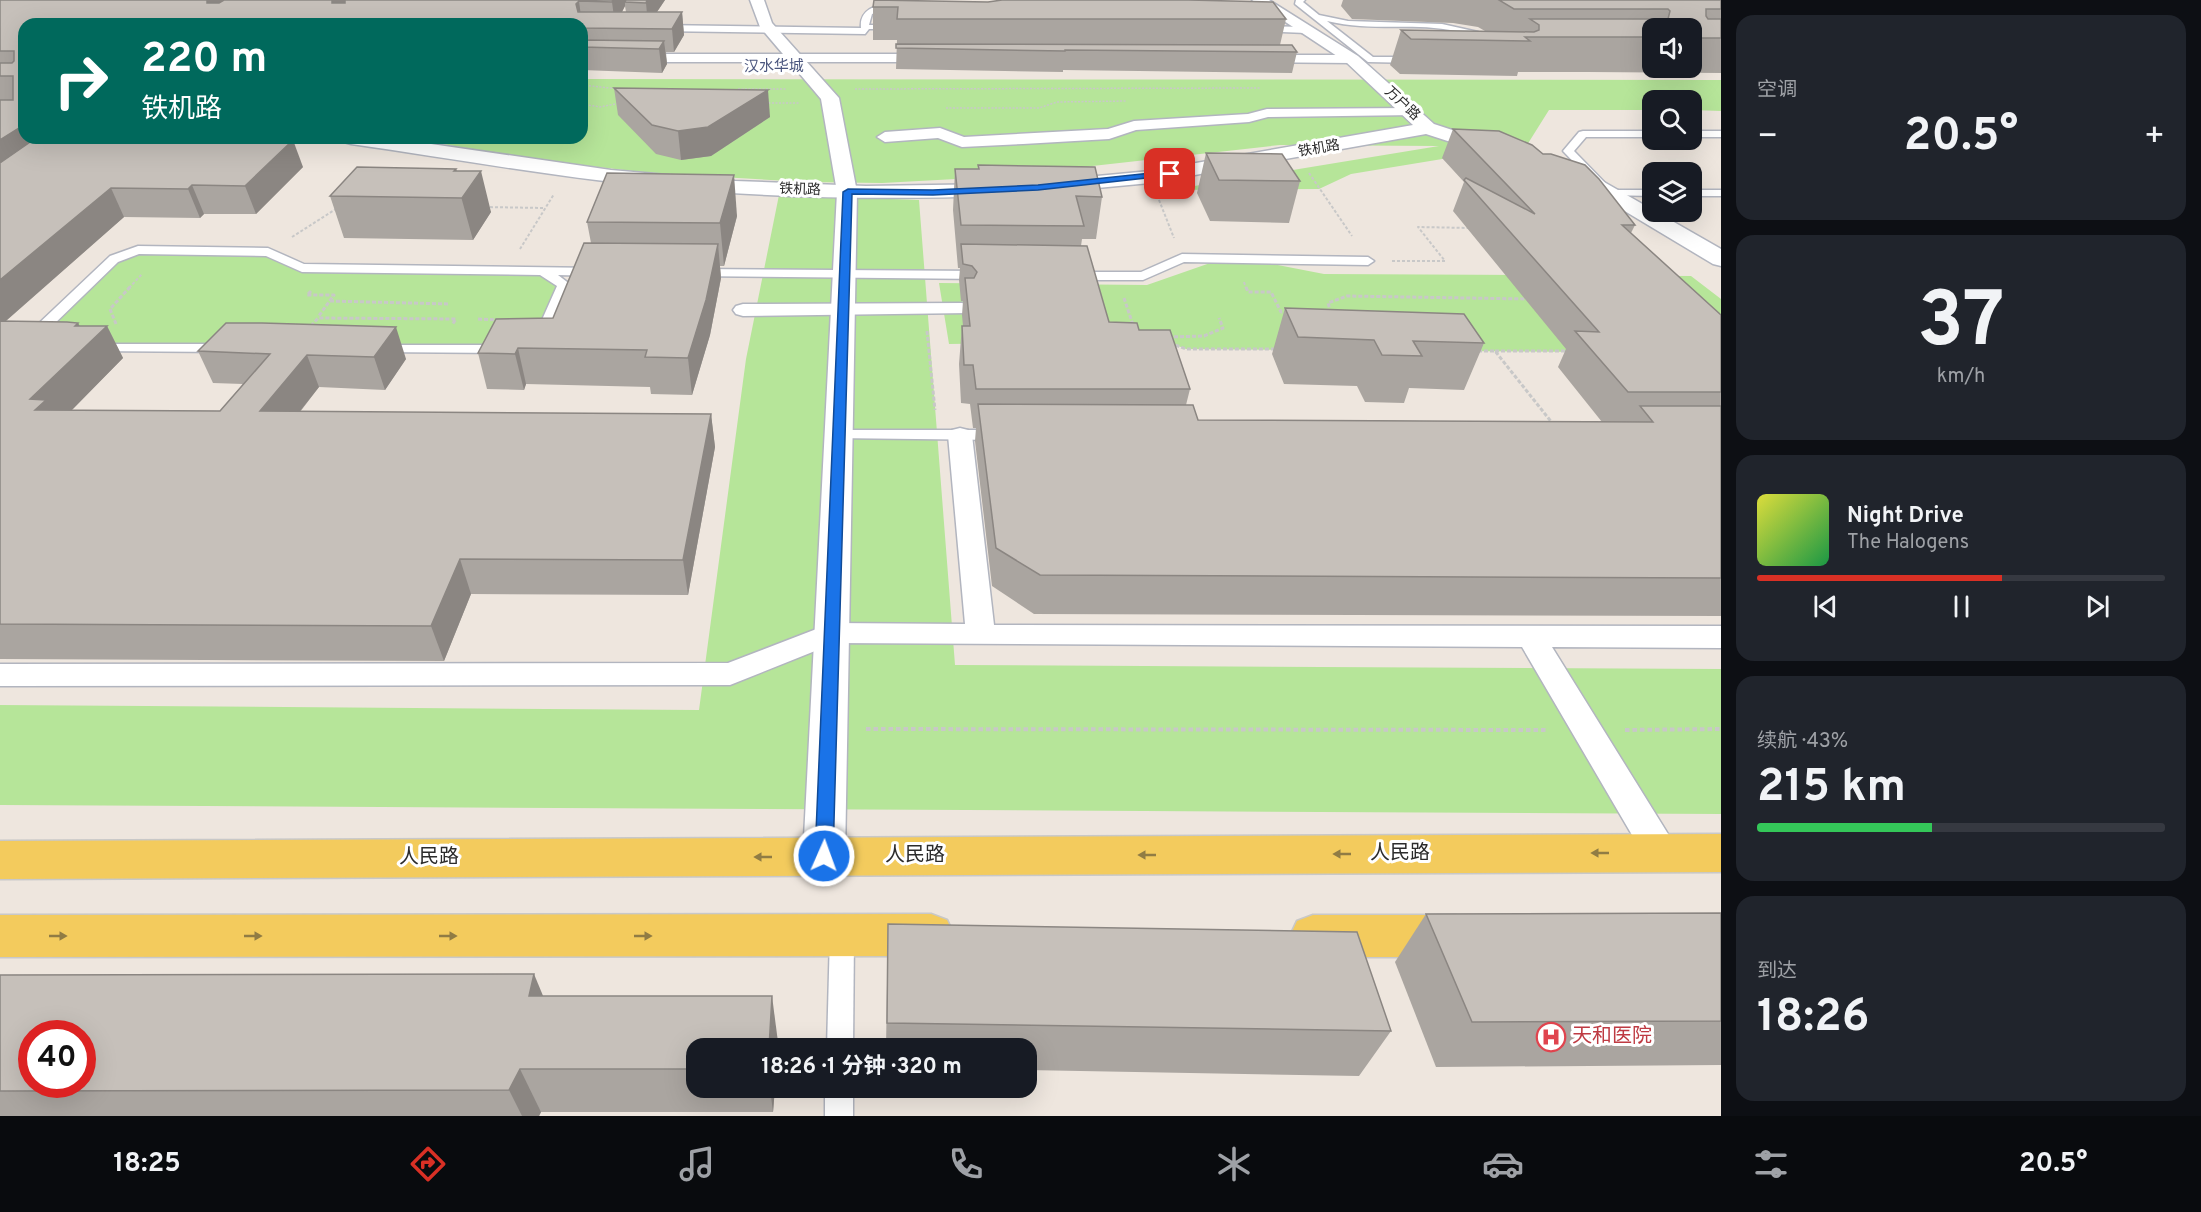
<!DOCTYPE html>
<html lang="zh">
<head>
<meta charset="utf-8">
<style>
	:root { --surface:#171b24; --page:#20242c; --text:#f1f3f6; --muted:#9ea1a6; --line:#363941; --accent:#d93025 }
	body { margin:0; font-family:Overpass,"Noto Sans SC",sans-serif; background:var(--page); color:var(--text); height:100vh; display:flex; flex-direction:column; font-size:22px; white-space:nowrap }
	* { box-sizing:border-box; margin:0 }
	p { font-size:20px; color:var(--muted) }
	.icon { flex:none; width:33px; height:33px; fill:none; stroke:currentColor; stroke-width:2; stroke-linecap:round; stroke-linejoin:round }
	.map { position:relative; flex:1; overflow:hidden }
	.drawer { display:flex; flex-direction:column; gap:15px; padding:15px; background:#0d0f14; width:480px }
	.drawer>* { flex:none }
	.guide { position:absolute; left:18px; top:18px; width:570px; height:126px; border-radius:18px; box-shadow:0 6px 24px #0002; background:#00695c; color:#fff; overflow:hidden }
	.tools { position:absolute; left:1642px; top:18px; display:grid; gap:12px }
	.tools a { display:grid; place-items:center; width:60px; height:60px; border-radius:12px; background:var(--surface); box-shadow:0 6px 24px #0002; font-size:30px }
	.speed { position:absolute; left:18px; top:1020px; display:flex; gap:12px; font-size:30px; font-weight:700; text-align:center }
	.speed>* { display:grid; place-content:center; width:78px; height:78px; border-radius:50%; background:var(--surface); box-shadow:0 6px 24px #0002; line-height:1 }
	.speed .limit { border:9px solid #d22; background:#fff; color:#111 }
	.pin { position:absolute; display:grid; place-items:center; width:51px; height:51px; color:#fff; margin:-26px; border-radius:12px; box-shadow:0 3px 9px #0006 }
	.me { position:absolute; width:66px; margin:-33px; rotate:2deg; stroke-linejoin:round; filter:drop-shadow(0 0 4px #0008) }
	.turn { display:flex; align-items:center; gap:21px; height:126px; padding:0 24px; font-size:27px }
	.turn .icon { width:78px; height:78px; stroke-width:2.5 }
	.turn b { display:block; font-size:42px; line-height:51px }
	.big { font-size:45px; font-weight:700; line-height:1.1 }
	.drawer .tile { flex:1; display:flex; flex-direction:column; justify-content:center; gap:9px; min-width:0; padding:0 21px; border-radius:18px; background:var(--page) }
	.drawer .dial { align-items:center; gap:0 }
	.dial b { font-size:78px; line-height:1 }
	.song { display:flex; align-items:center; gap:18px }
	.cover { width:72px; height:72px; border-radius:9px; background:linear-gradient(135deg,hsl(60 70% 55%),hsl(140 70% 35%)) }
	.played { height:6px; border-radius:3px; background:linear-gradient(90deg,var(--accent) 60%,var(--line) 60%) }
	.keys { display:flex; justify-content:space-around; direction:ltr }
	.heat { display:flex; justify-content:space-between; align-items:center; font-size:33px; direction:ltr }
	.charge { height:9px; border-radius:4px; background:linear-gradient(90deg,#34c759 43%,var(--line) 0) }
	.trip { position:absolute; left:686px; top:1038px; width:351px; height:60px; border-radius:18px; background:var(--surface); box-shadow:0 6px 24px #0002; font-weight:700; line-height:60px; text-align:center }
	.tabs { display:flex; height:96px; justify-content:space-around; align-items:center; background:#090b0e; color:var(--muted) }
	.tabs .icon { width:42px; height:42px }
	.tabs .on { color:var(--accent) }
	.tabs b { font-size:27px; color:var(--text) }
	main { display:flex; flex:1; min-height:0 }
	.map>svg:first-child { display:block }
	.green { fill:#b6e599 }
	.lines { fill:none; stroke-linecap:round; stroke-linejoin:round }
	.service-casing { stroke:#b2b5bf; stroke-width:3 }
	.pedestrian-casing { stroke:#b2b5bf; stroke-width:3 }
	.minor-casing { stroke:#b2b5bf; stroke-width:3 }
	.tertiary-casing { stroke:#b2b5bf; stroke-width:3 }
	.primary-casing { stroke:#c8c8c8; stroke-width:3 }
	.path-far3 { stroke:#c8c8c8; stroke-width:1.5; stroke-dasharray:2 1.5; stroke-linecap:butt }
	.path-far2 { stroke:#c8c8c8; stroke-width:2; stroke-dasharray:3 2; stroke-linecap:butt }
	.path-far1 { stroke:#c8c8c8; stroke-width:3; stroke-dasharray:4 2; stroke-linecap:butt }
	.path { stroke:#c8c8c8; stroke-width:4; stroke-dasharray:4.5 3; stroke-linecap:butt }
	.service { fill:#fff; fill-rule:evenodd }
	.pedestrian { fill:#fff; fill-rule:evenodd }
	.minor { fill:#fff; fill-rule:evenodd }
	.tertiary { fill:#fff; fill-rule:evenodd }
	.primary { fill:#f3cb5d; fill-rule:evenodd }
	.wall { fill:#aaa5a0; fill-rule:evenodd }
	.shaded-wall { fill:#8b8682 }
	.building { fill:#c6c0ba; stroke:#8b8682; stroke-width:1.5; fill-rule:evenodd }
	.oneway { fill:#907c44 }
	.route { fill:#1a73e8; stroke:#114b97; stroke-width:1.5 }
	.labels { text-anchor:middle; dominant-baseline:central; stroke-width:6; stroke-linejoin:round; paint-order:stroke }
	.far-street-label { font-size:14px; fill:#2c2c2c; stroke:#fff }
	.far-neighbourhood-label { font-size:15px; fill:#4b567e; stroke:#fff }
	.near-street-label { font-size:20px; fill:#2c2c2c; stroke:#fff }
	.near-health-label { font-size:20px; fill:#be3a42; stroke:#fff; text-anchor:start }
</style>
</head>
<body>
<main>
<div class="map">
<svg width="1721" height="1116" viewBox="0 0 1721 1116">
	<rect width="100%" height="100%" fill="#eee6de"/>
	<g class="green">
		<polygon points="582,79 1721,80 1721,111 1692,110 1692,100 1653,100 1653,110 1549,110 1527,145 1351,174 1319,189 1170,190 1439,146 1280,145 993,177 882,183 805,182 650,173 538,160 407,138 582,138"/>
		<polygon points="779,195 919,200 955,665 1721,669 1721,814 0,805 0,705 699,710 746,359"/>
		<polygon points="138,250 268,252 302,268 542,271 564,285 547,321 519,349 91,348 41,329 114,259"/>
		<polygon points="1213,262 1268,263 1324,274 1691,276 1721,299 1721,353 1186,349 1165,341 949,344 939,283 1147,285"/>
	</g>
	<g class="lines">
		<g class="service-casing">
			<g id="service">
				<path d="M1296,0H1305L1303,2L1319,15L1348,21L1442,24L1478,32L1494,41L1490,44C1478,40 1468,33 1456,31C1412,22 1372,32 1327,21L1373,57H1416L1420,60L1416,63L1368,62L1295,4Z"/>
				<path d="M895,1H898V5L872,14L869,25H899V29H869L865,34L658,31L654,28L658,25L861,28C859,8 878,5 895,1Z"/>
				<polygon points="1259,26 1306,27 1310,30 1306,33 1256,31 1255,29"/>
				<polygon points="1583,131 1653,131 1653,137 1586,137 1574,151 1612,190 1653,190 1653,196 1605,195 1563,151 1579,132"/>
				<rect x="1692" y="131" width="29" height="6"/>
				<rect x="1692" y="190" width="29" height="6"/>
				<polygon points="138,246 268,248 304,264 596,268 602,272 596,276 558,275 571,285 547,340 540,344 533,340 557,286 540,275 302,272 266,256 139,254 118,262 49,329 58,338 56,341 46,341 34,329 36,326 110,256"/>
				<polygon points="1182,254 1368,257 1374,261 1368,265 1184,262 1143,280 1071,280 1065,276 1071,272 1141,272"/>
				<polygon points="696,269 983,271 989,275 983,279 691,276 690,273"/>
				<polygon points="95,344 226,344 233,348 226,352 90,351 88,348"/>
				<polygon points="380,345 505,345 512,349 505,353 375,352 373,349 375,346"/>
				<polygon points="839,430 999,430 1007,435 999,440 833,438 831,435"/>
				<polygon points="842,924 851,927 854,935 853,1048 827,1048 830,935 833,927"/>
				<rect x="825" y="1088" width="28" height="28"/>
			</g>
		</g>
		<g class="pedestrian-casing">
			<g id="pedestrian">
				<polygon points="582,54 932,54 939,58 932,62 582,62"/>
				<polygon points="1258,55 1352,55 1359,59 1352,63 1253,62 1251,59"/>
				<polygon points="1410,108 1417,112 1415,115 1268,117 1249,122 1136,130 1109,139 1023,144 962,147 938,138 885,142 877,137 885,132 940,128 964,137 1108,129 1134,121 1248,114 1267,109"/>
				<polygon points="962,303 969,305 972,309 969,313 743,316 736,314 733,310 736,306 743,304"/>
				<polygon points="960,428 968,430 972,435 994,625 1721,626 1721,648 1552,647 1673,842 1679,853 1673,864 1661,868 1649,864 1522,647 835,643 730,685 0,686 0,664 728,663 832,623 965,624 948,435 952,430"/>
			</g>
		</g>
		<g class="minor-casing">
			<g id="minor">
				<polygon points="1252,0 1269,0 1358,56 1434,124 1501,146 1504,150 1501,154 1494,156 1426,134 1150,183 1055,192 1048,190 1045,186 1048,182 1055,180 1150,171 1413,125 1346,62"/>
				<path d="M342,138H390L611,170L735,181L866,186L997,184L1004,186L1007,190L1004,194L997,196C880,200 764,198 648,186C548,176 450,158 351,144L344,142Z"/>
				<polygon points="1571,169 1597,178 1721,249 1721,266 1713,264 1583,186 1564,179 1561,175 1564,171"/>
			</g>
		</g>
		<g class="tertiary-casing">
			<polygon id="tertiary" points="750,0 764,0 772,23 839,98 857,192 845,857 839,870 824,876 809,870 803,857 837,192 821,99 760,27"/>
		</g>
		<g class="primary-casing">
			<g id="primary">
				<polygon points="1721,834 1721,872 0,879 0,841"/>
				<polygon points="931,914 947,920 954,935 947,950 931,956 0,957 0,915"/>
				<polygon points="1313,915 1456,915 1472,921 1479,936 1472,951 1456,957 1313,957 1297,951 1290,936 1297,921"/>
			</g>
		</g>
		<g class="path-far3">
			<polyline points="582,85 619,89"/>
			<polyline points="738,89 787,89"/>
			<polyline points="855,89 1261,88"/>
			<polyline points="765,103 800,103"/>
			<polyline points="582,104 600,107 620,103"/>
			<polyline points="946,108 1039,108 1057,102 1127,101"/>
		</g>
		<g class="path-far2">
			<polyline points="1309,173 1352,236"/>
			<polyline points="1159,200 1174,238"/>
			<polyline points="485,207 545,208"/>
			<polyline points="292,237 339,207"/>
			<polyline points="520,249 554,194"/>
			<polyline points="1392,261 1445,261 1418,227 1470,228"/>
			<polyline points="1244,282 1246,288"/>
			<polyline points="129,288 142,274"/>
		</g>
		<g class="path-far1">
			<polyline points="1246,287 1248,292 1271,292 1281,312 1287,312"/>
			<polyline points="311,291 307,295 334,295 318,317"/>
			<polyline points="1124,298 1133,325"/>
			<polyline points="330,301 449,304"/>
			<polyline points="1331,313 1328,303 1347,296 1528,299"/>
			<polyline points="478,319 498,320"/>
			<polyline points="116,324 110,309 130,287"/>
			<polyline points="311,326 318,318 456,319 452,325"/>
			<polyline points="927,331 935,410"/>
			<polyline points="1168,337 1204,336 1223,328 1219,318"/>
			<polyline points="1170,343 1186,349 1276,349"/>
			<polyline points="1478,351 1495,351 1553,424"/>
			<polyline points="1495,351 1569,351"/>
		</g>
		<g class="path">
			<polyline points="866,729 1548,730"/>
			<polyline points="1625,730 1721,729"/>
		</g>
		<use href="#service" class="service"/>
		<use href="#pedestrian" class="pedestrian"/>
		<use href="#minor" class="minor"/>
		<use href="#tertiary" class="tertiary"/>
		<use href="#primary" class="primary"/>
	</g>
	<g class="wall">
		<path d="M0,0H626V1V0H665L657,12H682L684,35L674,52H666L667,64L662,73L582,70V24H24V138L116,141L303,167L256,214H204L200,218L124,217L6,321L79,326H107L123,358L72,410L220,411L243,384L213,383L198,351L226,323L406,359L385,390L319,387L300,412L711,414L715,447L688,595L471,594L444,661L0,659ZM625,6L626,12H622Z"/>
		<polygon points="1002,0 1215,0 1286,19 1280,45 1297,52 1292,73 1063,70 1063,72 896,69 897,40 873,40 873,7 988,2"/>
		<path d="M1343,0H1721V73L1589,72H1518L1517,76L1400,74L1390,65L1401,30L1485,31L1478,27L1453,23L1352,19L1341,6ZM1653,28H1692V68H1653Z"/>
		<polygon points="614,88 770,117 711,156 681,160 656,154 618,115"/>
		<polygon points="1453,129 1635,225 1631,233 1721,315 1721,616 1034,614 992,586 975,441 976,428 973,428 970,404 961,403 959,364 962,326 963,326 962,315 963,301 961,301 959,280 960,268 958,268 953,210 955,169 978,169 978,165 1102,197 1096,239 1082,239 1081,246 1109,322 1139,330 1190,389 1186,405 1198,420 1602,422 1558,367 1566,349 1453,211 1464,182 1442,158"/>
		<polygon points="1206,153 1300,181 1289,223 1210,221 1197,193"/>
		<polygon points="456,169 457,171 491,212 473,240 344,238 330,196"/>
		<polygon points="737,216 724,266 720,266 721,278 710,335 692,395 651,394 650,387 526,384 524,390 487,389 478,353 553,318 591,243 587,222"/>
		<polygon points="1285,308 1484,343 1464,390 1409,388 1404,403 1365,402 1357,386 1284,384 1272,354"/>
		<polygon points="1721,913 1721,1065 1436,1067 1395,962 1426,914"/>
		<polygon points="888,924 1391,1031 1359,1076 1026,1070 1026,1048 886,1048"/>
		<polygon points="0,975 543,996 778,1042 777,1048 696,1048 696,1088 775,1088 773,1112 541,1112 539,1116 0,1116"/>
	</g>
	<g class="shaded-wall">
		<polygon points="207,0 245,0 216,22 207,3"/>
		<polygon points="332,0 362,0 339,18 332,3"/>
		<polygon points="613,0 626,0 626,2 625,2 625,6 615,25 612,2"/>
		<polygon points="647,0 665,0 648,25 646,3"/>
		<polygon points="579,1 582,24 576,4"/>
		<polygon points="682,12 684,35 674,52 672,29"/>
		<polygon points="664,41 667,64 662,73 659,49"/>
		<polygon points="768,90 770,117 711,156 681,160 678,131"/>
		<polygon points="24,125 24,138 51,138 0,177 0,140"/>
		<polygon points="293,140 303,167 256,214 245,186"/>
		<polygon points="456,169 463,197 481,171 491,212 473,240 454,171"/>
		<polygon points="734,175 737,216 724,266 720,223"/>
		<polygon points="192,185 204,214 200,218 188,189"/>
		<polygon points="111,188 124,217 0,326 0,280"/>
		<polygon points="718,244 721,278 710,335 692,395 688,358"/>
		<polygon points="78,323 89,343 107,326 123,358 59,423 35,410 30,399 75,326"/>
		<polygon points="396,327 406,359 385,390 374,357"/>
		<polygon points="518,348 526,384 524,390 515,354"/>
		<polygon points="307,355 319,387 274,444 260,411"/>
		<polygon points="711,414 715,447 688,595 683,560"/>
		<polygon points="460,559 471,594 444,661 431,626"/>
		<polygon points="534,974 553,1020 529,996"/>
		<polygon points="772,996 778,1042 777,1048 769,1048"/>
		<polygon points="520,1069 541,1112 539,1116 522,1116 509,1090"/>
		<polygon points="770,1088 775,1088 773,1112"/>
	</g>
	<g class="building">
		<polygon points="0,0 207,0 207,3 219,3 224,0 332,0 332,3 345,3 345,0 613,0 612,2 579,1 576,4 578,12 682,12 672,29 582,28 582,24 24,24 24,121 23,122 24,122 24,125 0,140 0,100 13,100 13,76 0,76 0,63 12,63 14,61 14,51 0,51"/>
		<polygon points="626,0 647,0 646,3 625,2"/>
		<polygon points="874,0 988,2 1002,0 1189,0 1273,2 1286,19 897,19 898,7 873,7"/>
		<polygon points="1499,0 1721,0 1721,9 1706,9 1706,16 1708,19 1721,19 1721,38 1692,38 1692,28 1653,28 1653,37 1525,37 1530,41 1411,39 1401,30 1534,32 1539,30 1539,25 1530,19 1668,19 1670,11 1668,9 1514,9"/>
		<polygon points="582,40 664,41 659,49 582,47"/>
		<polygon points="896,44 1292,45 1297,52 1065,50 1065,51 896,48"/>
		<polygon points="614,88 768,90 708,127 678,131 652,125"/>
		<polygon points="1453,129 1499,131 1532,145 1543,154 1551,154 1585,165 1599,179 1635,225 1622,225 1721,315 1721,392 1628,392 1575,331 1599,332 1464,180 1466,178 1535,214"/>
		<polygon points="36,138 112,138 116,141 134,138 281,138 293,140 245,186 192,185 188,189 111,188 0,280 0,163"/>
		<polygon points="1206,153 1282,154 1300,181 1219,180"/>
		<polygon points="978,165 1095,167 1102,197 1076,196 1084,226 961,225 955,169 979,169"/>
		<polygon points="357,167 456,169 454,171 481,171 462,198 330,196"/>
		<polygon points="607,173 734,175 720,223 587,222"/>
		<polygon points="584,243 718,244 706,300 688,358 645,357 647,350 518,348 515,354 478,353 496,319 553,318"/>
		<polygon points="961,244 1087,246 1109,322 1137,323 1139,330 1170,330 1190,389 976,389 973,365 964,365 962,326 970,326 965,278 974,278 977,272 972,266 963,264"/>
		<polygon points="1285,308 1464,314 1484,343 1413,341 1422,356 1382,355 1374,340 1298,337"/>
		<polygon points="0,321 67,322 78,323 75,326 107,326 30,399 46,400 35,410 220,411 270,354 198,351 226,323 262,323 396,327 374,357 307,355 260,411 711,414 683,560 460,559 431,626 0,624"/>
		<polygon points="978,404 1193,405 1198,420 1653,422 1640,406 1721,406 1721,578 1040,575 996,548"/>
		<polygon points="1721,913 1721,1021 1472,1022 1426,914"/>
		<polygon points="888,924 1357,932 1391,1031 887,1023"/>
		<path d="M534,974L529,996H772L769,1048H696V1069H520L509,1090L0,1091V975ZM32,1034H82V1084H32Z"/>
	</g>
	<defs><path id="oneway-solid" d="M-6-.8H1V-3.2L6.5 0L1 3.2V.8H-6Z" transform="scale(1.5)"/></defs>
	<g class="oneway">
		<use href="#oneway-solid" transform="translate(1600 853) rotate(180)"/>
		<use href="#oneway-solid" transform="translate(1342 854) rotate(180)"/>
		<use href="#oneway-solid" transform="translate(1147 855) rotate(180)"/>
		<use href="#oneway-solid" transform="translate(763 857) rotate(180)"/>
		<use href="#oneway-solid" transform="translate(58 936)"/>
		<use href="#oneway-solid" transform="translate(253 936)"/>
		<use href="#oneway-solid" transform="translate(448 936)"/>
		<use href="#oneway-solid" transform="translate(643 936)"/>
	</g>
	<polygon class="route" points="1170,171 1173,172 1173,175 1038,190 933,195 852,194 833,856 830,862 824,864 818,862 815,856 843,192 848,189 933,190 1038,185"/>
	<defs>
		<g id="hospital-ring" transform="scale(1.5)"><circle r="9.5" fill="#fff" stroke="#e0444e" stroke-width="1.5"/><path d="M-5-5h3v3.5h4V-5h3V5h-3V1.5h-4V5h-3Z" fill="#e0444e"/></g>
	</defs>
	<g fill-rule="evenodd">
		<use href="#hospital-ring" x="1551" y="1037"/>
	</g>
	<g class="labels">
		<g class="far-street-label">
			<text transform="translate(1402 104) rotate(43)">万户路</text>
			<text transform="translate(1319 149) rotate(-10)">铁机路</text>
			<text transform="translate(800 190) rotate(2)">铁机路</text>
		</g>
		<g class="far-neighbourhood-label">
			<text x="774" y="67">汉水华城</text>
		</g>
		<g class="near-street-label">
			<text x="1400" y="854">人民路</text>
			<text x="915" y="856">人民路</text>
			<text x="429" y="858">人民路</text>
		</g>
		<g class="near-health-label">
			<text x="1572" y="1037">天和医院</text>
		</g>
	</g>
</svg>
<div class="tools">
<a><svg class="icon" aria-label="sound" viewBox="0 0 24 24"><path d="M4 9h4l5-4v14l-5-4H4zM17 9q2 3 0 6"/></svg></a>
<a><svg class="icon" aria-label="search" viewBox="0 0 24 24"><circle cx="10" cy="10" r="6"/><path d="M15 15l6 6"/></svg></a>
<a><svg class="icon" aria-label="layers" viewBox="0 0 24 24"><path d="M12 4l9 5-9 5-9-5zM3 14l9 5 9-5"/></svg></a>
</div>
<div class="speed"><div class="limit">40</div></div>
<div class="pin" style="left:1170px;top:174px;background:#d93025"><svg class="icon" aria-label="arrive" viewBox="0 0 24 24"><path d="M6 21V4h12l-3 4 3 4H6"/></svg></div>
<svg class="me" style="left:824px;top:856px" viewBox="-20 -20 40 40"><circle r="17" fill="#1a73e8" stroke="#fff" stroke-width="3"/><path d="M0-11L8 9 0 5-8 9z" fill="#fff"/></svg>
<div class="trip">18:26 · 1 分钟 · 320 m</div>
<div class="guide">
<div class="turn"><svg class="icon" aria-label="right" viewBox="0 0 24 24"><path d="M7 20v-9h11M14 6l5 5-5 5"/></svg><div><b>220 m</b>铁机路</div></div>
</div>
</div>
<section class="drawer">
<div class="tile"><p>空调</p>
<div class="heat"><a>−</a><b class="big">20.5°</b><a>+</a></div>
</div>
<div class="tile dial"><b>37</b><p>km/h</p></div>
<div class="tile">
<div class="song"><i class="cover"></i><div><b>Night Drive</b><p>The Halogens</p></div></div>
<div class="played"></div>
<div class="keys"><svg class="icon" aria-label="previous" viewBox="0 0 24 24"><path d="M18 5L8 12l10 7zM5 5v14"/></svg><svg class="icon" aria-label="pause" viewBox="0 0 24 24"><path d="M8 5v14M16 5v14"/></svg><svg class="icon" aria-label="next" viewBox="0 0 24 24"><path d="M6 5l10 7-10 7zM19 5v14"/></svg></div>
</div>
<div class="tile"><p>续航 · 43%</p><b class="big">215 km</b><div class="charge"></div></div>
<div class="tile"><p>到达</p><b class="big">18:26</b></div>
</section>
</main>
<nav class="tabs">
<b>18:25</b>
<svg class="icon on" aria-label="directions" viewBox="0 0 24 24"><path d="M12 3l9 9-9 9-9-9zM9 14v-3h6M13 9l2 2-2 2"/></svg>
<svg class="icon" aria-label="music" viewBox="0 0 24 24"><path d="M9 18V5l10-2v13"/><circle cx="6" cy="18" r="3"/><circle cx="16" cy="16" r="3"/></svg>
<svg class="icon" aria-label="phone" viewBox="0 0 24 24"><path d="M5 4h4l2 5-3 2q2 4 5 5l2-3 5 2v4C11 20 4 13 5 4z"/></svg>
<svg class="icon" aria-label="climate" viewBox="0 0 24 24"><path d="M12 3v18M4 7l16 10M4 17L20 7"/></svg>
<svg class="icon" aria-label="car" viewBox="0 0 24 24"><path d="M5 17H2v-5l4-1 3-4h7l3 4 3 1v5h-3M9 17h6M6 11h13"/><circle cx="7" cy="17" r="2"/><circle cx="17" cy="17" r="2"/></svg>
<svg class="icon" aria-label="filters" viewBox="0 0 24 24"><path d="M4 7h16M4 17h16"/><circle cx="9" cy="7" r="2"/><circle cx="15" cy="17" r="2"/></svg>
<b>20.5°</b>
</nav>
</body>
</html>
